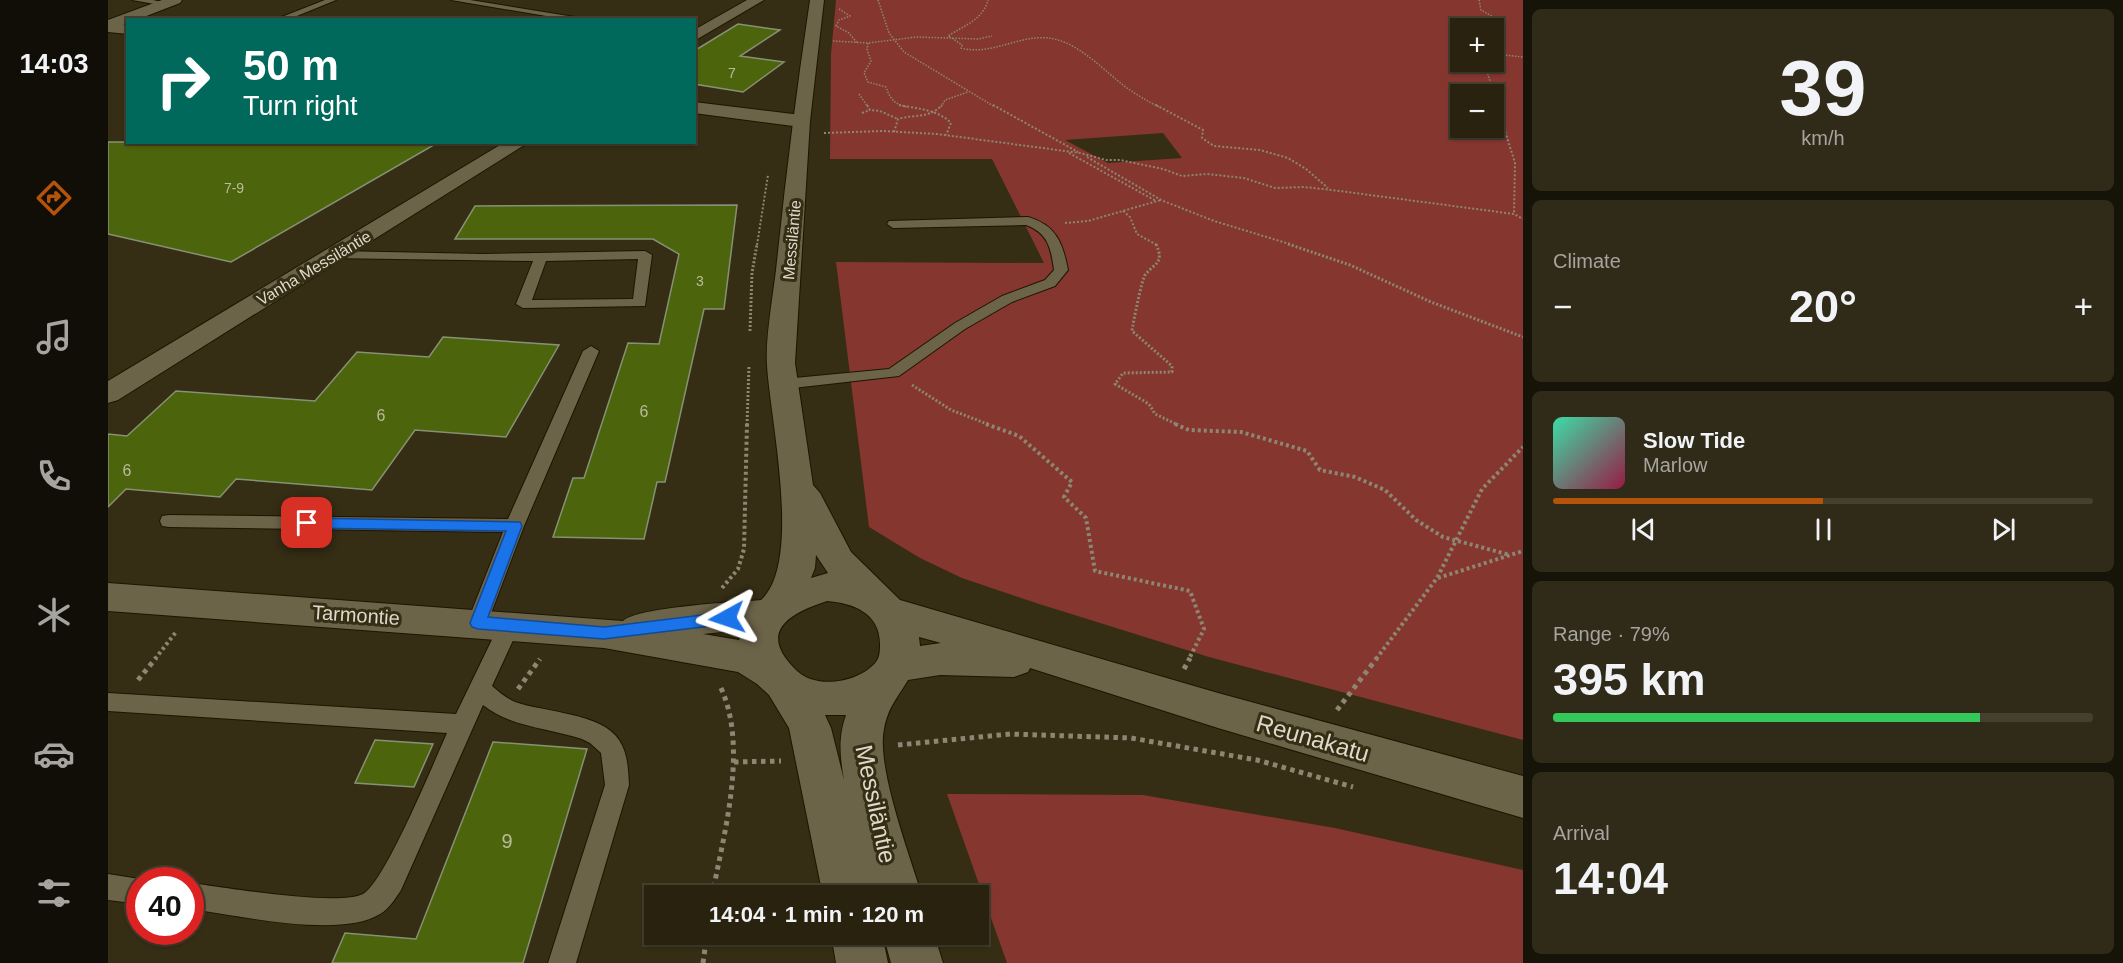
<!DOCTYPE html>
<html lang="en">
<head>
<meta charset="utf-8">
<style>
	:root { --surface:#28220f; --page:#302a18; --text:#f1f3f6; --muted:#a5a49e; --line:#443f2f; --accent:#b45309 }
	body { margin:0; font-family:Arial,sans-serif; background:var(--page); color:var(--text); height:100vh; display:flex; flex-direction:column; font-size:22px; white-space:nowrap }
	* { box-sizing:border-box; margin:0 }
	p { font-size:20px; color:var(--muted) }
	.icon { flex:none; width:33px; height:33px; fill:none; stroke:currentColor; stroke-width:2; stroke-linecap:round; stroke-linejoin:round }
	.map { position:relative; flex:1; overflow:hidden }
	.drawer { display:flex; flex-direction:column; gap:9px; padding:9px; background:#161308; width:600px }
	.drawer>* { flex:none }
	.top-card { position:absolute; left:18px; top:18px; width:570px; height:126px; border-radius:0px; box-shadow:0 2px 4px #0004,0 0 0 2px var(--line); background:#00695c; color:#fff; overflow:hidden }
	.fabs { position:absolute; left:1342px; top:18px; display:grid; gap:12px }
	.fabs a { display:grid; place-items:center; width:54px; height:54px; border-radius:0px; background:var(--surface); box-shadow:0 2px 4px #0004,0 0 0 2px var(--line); font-size:30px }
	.speed { position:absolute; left:18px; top:867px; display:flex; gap:12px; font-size:30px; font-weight:700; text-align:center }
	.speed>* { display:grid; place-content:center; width:78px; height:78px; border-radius:50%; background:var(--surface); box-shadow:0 2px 4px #0004,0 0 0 2px var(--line); line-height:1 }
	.speed .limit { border:9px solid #d22; background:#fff; color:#111 }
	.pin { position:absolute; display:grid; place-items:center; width:51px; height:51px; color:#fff; margin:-26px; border-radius:12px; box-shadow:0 3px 9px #0006 }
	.me { position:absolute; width:66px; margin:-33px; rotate:265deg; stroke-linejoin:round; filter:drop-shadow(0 0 4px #0008) }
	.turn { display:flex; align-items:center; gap:21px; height:126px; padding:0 18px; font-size:27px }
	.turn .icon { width:78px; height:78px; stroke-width:2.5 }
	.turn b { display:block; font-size:42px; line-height:51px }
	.big { font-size:45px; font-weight:600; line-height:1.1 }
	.drawer .tile { flex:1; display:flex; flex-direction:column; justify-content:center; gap:9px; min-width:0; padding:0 21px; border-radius:9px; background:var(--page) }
	.drawer .dial { align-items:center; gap:0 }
	.dial b { font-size:78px; line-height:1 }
	.song { display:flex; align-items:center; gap:18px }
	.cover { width:72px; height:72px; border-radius:9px; background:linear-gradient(135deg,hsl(160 70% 55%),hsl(340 70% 35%)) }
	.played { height:6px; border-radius:3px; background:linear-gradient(90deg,var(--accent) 50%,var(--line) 50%) }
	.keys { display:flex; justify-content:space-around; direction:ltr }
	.heat { display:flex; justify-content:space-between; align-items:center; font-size:33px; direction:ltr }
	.charge { height:9px; border-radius:4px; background:linear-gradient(90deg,#34c759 79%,var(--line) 0) }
	.trip { position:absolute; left:536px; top:885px; width:345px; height:60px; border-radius:0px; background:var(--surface); box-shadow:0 2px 4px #0004,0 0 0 2px var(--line); font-weight:600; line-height:60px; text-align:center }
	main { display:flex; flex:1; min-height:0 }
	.dock { display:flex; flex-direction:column; width:108px; justify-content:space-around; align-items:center; background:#100e06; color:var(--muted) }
	.dock .icon { width:42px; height:42px }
	.dock .selected { color:var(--accent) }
	.dock b { font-size:27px; color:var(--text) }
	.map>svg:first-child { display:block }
	.green { fill:#85362f; fill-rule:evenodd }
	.building { fill:#4c640c; stroke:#879176; stroke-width:1.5 }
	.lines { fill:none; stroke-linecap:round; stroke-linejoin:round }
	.service-casing { stroke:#1d1500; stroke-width:2 }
	.minor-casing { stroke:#1d1500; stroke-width:2 }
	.tertiary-casing { stroke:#1d1500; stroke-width:2 }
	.path-far4 { stroke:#8c8672; stroke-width:1.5; stroke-dasharray:1.5 1.5; stroke-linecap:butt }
	.path-far3 { stroke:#8c8672; stroke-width:2; stroke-dasharray:2 2; stroke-linecap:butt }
	.path-far2 { stroke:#8c8672; stroke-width:3; stroke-dasharray:2 2; stroke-linecap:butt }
	.path-far1 { stroke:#8c8672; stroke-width:4; stroke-dasharray:3 3; stroke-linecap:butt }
	.path { stroke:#8c8672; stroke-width:5; stroke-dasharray:4.5 4.5; stroke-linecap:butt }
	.service { fill:#6c6449; fill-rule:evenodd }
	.minor { fill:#6c6449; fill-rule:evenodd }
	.tertiary { fill:#6c6449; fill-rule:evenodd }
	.route { fill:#1a73e8; stroke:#114b97; stroke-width:1.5 }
	.labels { text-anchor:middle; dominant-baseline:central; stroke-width:6; stroke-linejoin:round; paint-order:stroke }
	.far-number-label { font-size:14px; fill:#babc9a }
	.far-street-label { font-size:16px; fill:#ded9ca; stroke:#352d14 }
	.number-label { font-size:16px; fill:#babc9a }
	.street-label { font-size:20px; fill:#ded9ca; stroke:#352d14 }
	.near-number-label { font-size:20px; fill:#babc9a }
	.near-street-label { font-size:24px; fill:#ded9ca; stroke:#352d14 }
</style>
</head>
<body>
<main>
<nav class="dock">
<b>14:03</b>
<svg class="icon selected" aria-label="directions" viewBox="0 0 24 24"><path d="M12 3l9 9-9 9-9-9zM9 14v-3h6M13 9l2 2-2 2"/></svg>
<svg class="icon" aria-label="music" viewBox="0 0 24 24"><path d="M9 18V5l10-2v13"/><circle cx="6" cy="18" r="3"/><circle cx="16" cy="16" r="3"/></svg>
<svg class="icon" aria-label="phone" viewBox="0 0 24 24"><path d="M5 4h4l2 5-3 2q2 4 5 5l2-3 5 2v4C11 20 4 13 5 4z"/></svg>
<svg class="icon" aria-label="climate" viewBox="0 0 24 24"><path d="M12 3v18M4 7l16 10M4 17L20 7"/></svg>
<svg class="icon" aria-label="car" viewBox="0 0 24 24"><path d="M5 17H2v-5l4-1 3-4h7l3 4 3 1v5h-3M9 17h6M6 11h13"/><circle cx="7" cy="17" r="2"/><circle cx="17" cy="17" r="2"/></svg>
<svg class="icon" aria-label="filters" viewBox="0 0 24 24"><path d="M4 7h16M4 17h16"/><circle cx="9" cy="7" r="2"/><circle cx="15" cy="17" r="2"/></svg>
</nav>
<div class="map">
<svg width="1415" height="963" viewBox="0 0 1415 963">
	<rect width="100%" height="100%" fill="#352d14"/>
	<g class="green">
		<path d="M728,0H1415V740L1101,657L928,603L854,578L812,558L761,527L728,262L936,263L884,159H722L723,54ZM1353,28H1386V62H1353ZM1353,94H1386V128H1353ZM1055,133L1074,158L1000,163L957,140Z"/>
		<polygon points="839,794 1035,795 1227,828 1415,870 1415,963 899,963"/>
	</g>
	<g class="building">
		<polygon points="630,24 672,30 632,56 676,62 635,92 586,84 586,51"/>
		<polygon points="0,142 331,142 123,262 0,234"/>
		<polygon points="629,205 616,309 596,309 557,482 549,482 536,539 445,537 465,478 476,478 520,343 551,344 571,254 545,239 347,239 367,206"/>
		<polygon points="335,337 451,345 398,437 307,430 264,490 128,479 112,497 18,489 0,507 0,434 19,436 68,391 207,401 249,352 321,357"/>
		<polygon points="267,740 325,744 306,787 247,783"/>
		<polygon points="385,742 479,749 415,963 224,963 237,933 308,939"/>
	</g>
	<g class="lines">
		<g class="service-casing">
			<g id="service">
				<polygon points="24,0 45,0 62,4 58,6"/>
				<polygon points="217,0 228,0 179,20 166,20"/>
				<polygon points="343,0 362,0 485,20 462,20"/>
				<path d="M920,217C948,225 955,243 960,270L947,286L904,302L857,329L791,376L676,389L668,384L676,379L781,369L847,323L894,296L937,280L946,270C943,248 940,233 918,225L785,228L779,224L781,221Z"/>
				<path d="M228,251L375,254L537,251L544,255L537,306L415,308L408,304L425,261L223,258L221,255ZM530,259L525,299L424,300L438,261Z"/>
				<polygon points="483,346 491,351 416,526 377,629 370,631 363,629 359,623 395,532 61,527 54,526 52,521 54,516 61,515 400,519 475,351"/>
				<path d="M401,617L408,619L412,625L384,686C391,692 398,698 407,702C435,712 494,713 511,740C520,754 520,769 521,785L468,963H440L497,785L493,753L482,743L474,739C441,728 402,727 375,705L293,890C287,899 281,909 272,914C232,939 129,915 82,909V883C115,887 230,907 255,894C277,882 326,762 339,733L0,711V693L348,714L394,619Z"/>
				<polygon points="0,874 38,880 32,880 32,904 0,900"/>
			</g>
		</g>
		<g class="minor-casing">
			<g id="minor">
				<polygon points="639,0 656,0 586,41 586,30"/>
				<polygon points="0,22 20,25 20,34 0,32"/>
				<polygon points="586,102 693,115 700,117 702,121 700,125 693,127 586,113"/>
				<polygon points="397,142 421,142 10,400 0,403 0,381"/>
			</g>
		</g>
		<g class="tertiary-casing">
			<g id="tertiary">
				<polygon points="54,0 74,0 72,3 28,20 20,20 20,23 0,29 0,20"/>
				<path d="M702,0H716L702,121L687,363L705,485L712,493L743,552L792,600L1110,693L1415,776V818L1110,728L922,668L920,672L906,677L832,675L800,680C790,697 780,707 776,729C768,767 802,856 814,896H715L681,728L661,695L649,684L630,672L496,648L0,611V583L515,621C529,607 629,602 653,600C695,562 662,419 659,365C657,336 666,292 669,261C678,174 689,87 702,0ZM708,555L720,573L703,578L707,568ZM719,601C745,603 772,613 772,644C772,650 772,657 768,662C752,682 709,690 689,671C649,633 679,614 719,601ZM634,630L631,640L595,634ZM811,637L833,643L812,646ZM717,715H738C730,738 732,756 736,780L723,728Z"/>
				<polygon points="723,934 774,934 780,963 728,963"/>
				<polygon points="775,934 826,934 835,963 783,963"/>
			</g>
		</g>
		<g class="path-far4">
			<polyline points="770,0 781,33 796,52 887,107"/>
			<polyline points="1371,0 1373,10 1387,18 1383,28"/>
			<polyline points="731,9 742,16 731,20 728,26 741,33 749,43"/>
			<path d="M842,37L840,36C855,26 875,20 880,0"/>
			<path d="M844,38L854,45L853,48C883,56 910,35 940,38C970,41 996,71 1019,88C1029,95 1039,101 1051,107"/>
			<polyline points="725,41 760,43 809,37 870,39 884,36"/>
			<path d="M760,43L759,49L763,61L756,73L760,82L778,87C782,99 787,105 800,107"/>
			<polyline points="1386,54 1415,57"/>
			<polyline points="1376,62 1386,94"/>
			<polyline points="751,94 760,107"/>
			<polyline points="1386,95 1390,107"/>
			<polyline points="833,107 837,100 860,92"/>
		</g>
		<g class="path-far3">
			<polyline points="759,105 762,110 772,111 790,119"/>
			<path d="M791,105C810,109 829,109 843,123L838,135"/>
			<polyline points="885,105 970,152"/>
			<polyline points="1048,105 1095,130 1094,138 1106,146 1152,150 1180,158 1198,169 1220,188"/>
			<polyline points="1389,105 1407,163 1406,214"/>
			<polyline points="754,113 762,110"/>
			<path d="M786,132L790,119C806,114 821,119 834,105"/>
			<polyline points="716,133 775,131 829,134 972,153 998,160 1012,160 1055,169 1074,176 1099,174 1136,178 1167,188 1196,187 1224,190 1406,214 1415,219"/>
			<polyline points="961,153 1048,201"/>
			<polyline points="979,157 1053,200 1106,221 1185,245"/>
			<polyline points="1015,211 1022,217 1029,234 1049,245"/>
			<polyline points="957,223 980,221 1053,200"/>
			<polyline points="649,245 660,175"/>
		</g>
		<g class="path-far2">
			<path d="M1048,244C1057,264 1046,263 1037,275C1034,279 1025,323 1024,331L1064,366V372L1015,373L1007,384L1041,404L1047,414L1070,425"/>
			<polyline points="1180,244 1242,265 1323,302 1415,337"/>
			<polyline points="642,331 644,273 649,244"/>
			<polyline points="804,385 843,410 882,425"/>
			<polyline points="639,425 641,365"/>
		</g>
		<g class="path-far1">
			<polyline points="878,424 911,436 964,482 956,497 978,518 987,571 1082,591 1096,629 1081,659"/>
			<polyline points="1067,424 1081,430 1133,432 1199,451 1212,470 1247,477 1277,490 1308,520 1335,537 1402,555"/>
			<polyline points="1330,578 1415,551"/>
			<polyline points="614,588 630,569 636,549 639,424"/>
			<polyline points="47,659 68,632"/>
			<polyline points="1268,659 1329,578 1374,489 1415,447"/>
		</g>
		<g class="path">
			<polyline points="1076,669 1082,658"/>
			<polyline points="30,680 48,658"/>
			<polyline points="410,689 432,659"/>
			<polyline points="1229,710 1269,658"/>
			<polyline points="790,745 902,734 1023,738 1149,760 1245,787"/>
			<polyline points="626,762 673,761"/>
			<path d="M604,896C616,833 641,746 612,686"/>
			<polyline points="595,963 599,934"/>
		</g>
		<use href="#service" class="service"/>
		<use href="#minor" class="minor"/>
		<use href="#tertiary" class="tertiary"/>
	</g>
	<polygon class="route" points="199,518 412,522 414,526 380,617 496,627 619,612 625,613 627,618 625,622 619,624 496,639 370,629 364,627 362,623 398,531 199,528 192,523"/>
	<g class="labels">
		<g class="far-number-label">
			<text x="624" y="73">7</text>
			<text x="126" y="188">7-9</text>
			<text x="592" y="281">3</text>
		</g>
		<g class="far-street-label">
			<text transform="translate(684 240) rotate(-85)">Messiläntie</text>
			<text transform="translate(206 268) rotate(-31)">Vanha Messiläntie</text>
		</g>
		<g class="number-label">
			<text x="536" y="411">6</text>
			<text x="273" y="415">6</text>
			<text x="19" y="470">6</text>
		</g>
		<g class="street-label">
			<text transform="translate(248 615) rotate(4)">Tarmontie</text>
		</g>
		<g class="near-number-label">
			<text x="399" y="841">9</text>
		</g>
		<g class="near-street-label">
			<text transform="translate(1205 738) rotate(16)">Reunakatu</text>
			<text transform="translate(768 804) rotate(78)">Messiläntie</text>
		</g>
	</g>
</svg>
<div class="fabs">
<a>+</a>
<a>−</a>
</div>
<div class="speed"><div class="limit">40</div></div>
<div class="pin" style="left:199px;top:523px;background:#d93025"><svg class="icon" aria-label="arrive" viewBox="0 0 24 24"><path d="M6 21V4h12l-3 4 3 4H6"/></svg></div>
<svg class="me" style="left:619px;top:618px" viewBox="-20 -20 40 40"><path d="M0-17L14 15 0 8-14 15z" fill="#1a73e8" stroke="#fff" stroke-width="4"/></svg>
<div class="trip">14:04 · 1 min · 120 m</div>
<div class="top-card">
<div class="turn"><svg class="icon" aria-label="right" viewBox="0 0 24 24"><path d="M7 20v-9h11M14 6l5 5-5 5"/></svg><div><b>50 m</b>Turn right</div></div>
</div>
</div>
<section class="drawer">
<div class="tile dial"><b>39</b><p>km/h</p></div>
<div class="tile"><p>Climate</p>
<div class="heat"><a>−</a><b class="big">20°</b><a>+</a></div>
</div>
<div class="tile">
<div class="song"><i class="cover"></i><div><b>Slow Tide</b><p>Marlow</p></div></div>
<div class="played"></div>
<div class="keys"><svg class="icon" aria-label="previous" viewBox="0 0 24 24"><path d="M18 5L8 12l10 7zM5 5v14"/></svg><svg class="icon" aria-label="pause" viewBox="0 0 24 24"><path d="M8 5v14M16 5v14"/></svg><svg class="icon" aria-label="next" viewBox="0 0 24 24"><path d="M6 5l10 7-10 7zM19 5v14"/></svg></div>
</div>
<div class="tile"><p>Range · 79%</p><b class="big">395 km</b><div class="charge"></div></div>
<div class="tile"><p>Arrival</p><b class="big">14:04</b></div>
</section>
</main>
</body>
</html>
